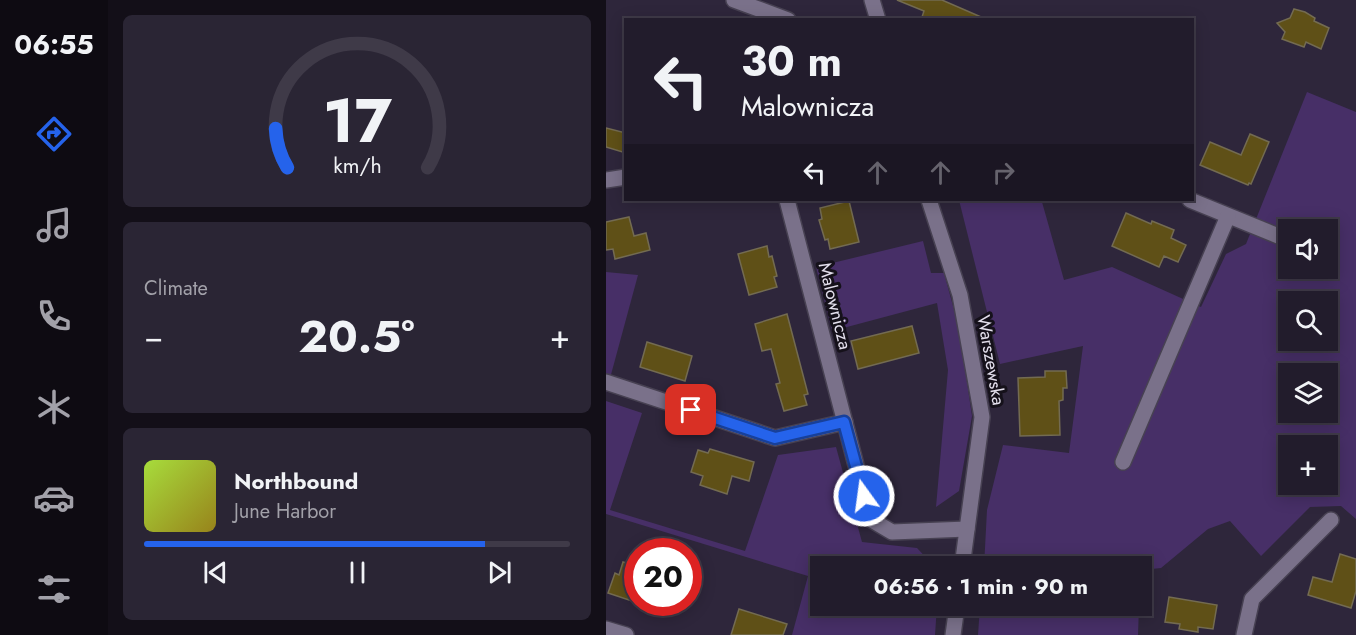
<!DOCTYPE html>
<html lang="en">
<head>
<meta charset="utf-8">
<style>
	:root { --surface:#221c2c; --page:#2a2534; --text:#f1f3f6; --muted:#a2a1a9; --line:#3f3a48; --accent:#2563eb }
	body { margin:0; font-family:Jost,sans-serif; background:var(--page); color:var(--text); height:100vh; display:flex; flex-direction:column; font-size:22px; white-space:nowrap }
	* { box-sizing:border-box; margin:0 }
	p { font-size:20px; color:var(--muted) }
	.icon { flex:none; width:33px; height:33px; fill:none; stroke:currentColor; stroke-width:2; stroke-linecap:round; stroke-linejoin:round }
	.map { position:relative; flex:1; overflow:hidden }
	.sheet { display:flex; flex-direction:column; gap:15px; padding:15px; background:#130f18; width:498px }
	.sheet>* { flex:none }
	.banner { position:absolute; left:18px; top:18px; width:570px; height:183px; border-radius:0px; box-shadow:0 3px 15px #0003,0 0 0 2px var(--line); background:#221c2c; color:var(--text); overflow:hidden }
	.tools { position:absolute; left:672px; top:219px; display:grid; gap:12px }
	.tools a { display:grid; place-items:center; width:60px; height:60px; border-radius:0px; background:var(--surface); box-shadow:0 3px 15px #0003,0 0 0 2px var(--line); font-size:30px }
	.speed { position:absolute; left:18px; top:538px; display:flex; gap:12px; font-size:30px; font-weight:700; text-align:center }
	.speed>* { display:grid; place-content:center; width:78px; height:78px; border-radius:50%; background:var(--surface); box-shadow:0 3px 15px #0003,0 0 0 2px var(--line); line-height:1 }
	.speed .limit { border:9px solid #d22; background:#fff; color:#111 }
	.pin { position:absolute; display:grid; place-items:center; width:51px; height:51px; color:#fff; margin:-26px; border-radius:12px; box-shadow:0 3px 9px #0006 }
	.me { position:absolute; width:66px; margin:-33px; rotate:346deg; stroke-linejoin:round; filter:drop-shadow(0 0 4px #0008) }
	.turn { display:flex; align-items:center; gap:21px; height:126px; padding:0 18px; font-size:27px }
	.turn .icon { width:78px; height:78px; stroke-width:2.5 }
	.turn b { display:block; font-size:42px; line-height:51px }
	.lanes { display:flex; align-items:center; height:57px; padding:0 18px; background:#0003; justify-content:center; gap:30px; direction:ltr }
	.lanes .off { opacity:.35 }
	.big { font-size:45px; font-weight:700; line-height:1.1 }
	.sheet .tile { flex:1; display:flex; flex-direction:column; justify-content:center; gap:9px; min-width:0; padding:0 21px; border-radius:9px; background:var(--page) }
	.sheet .dial { align-items:center; gap:0 }
	.dial svg { height:156px; overflow:visible; fill:none; stroke:var(--line); stroke-width:7; stroke-linecap:round; text-anchor:middle }
	.dial text { fill:var(--text); stroke:none }
	.song { display:flex; align-items:center; gap:18px }
	.cover { width:72px; height:72px; border-radius:9px; background:linear-gradient(135deg,hsl(80 70% 55%),hsl(50 70% 35%)) }
	.played { height:6px; border-radius:3px; background:linear-gradient(90deg,var(--accent) 80%,var(--line) 80%) }
	.keys { display:flex; justify-content:space-around; direction:ltr }
	.heat { display:flex; justify-content:space-between; align-items:center; font-size:33px; direction:ltr }
	.trip { position:absolute; left:204px; top:556px; width:342px; height:60px; border-radius:0px; background:var(--surface); box-shadow:0 3px 15px #0003,0 0 0 2px var(--line); font-weight:700; line-height:60px; text-align:center }
	main { display:flex; flex:1; min-height:0 }
	.tab-bar { display:flex; flex-direction:column; width:108px; justify-content:space-around; align-items:center; background:#0e0b12; color:var(--muted) }
	.tab-bar .icon { width:42px; height:42px }
	.tab-bar .current { color:var(--accent) }
	.tab-bar b { font-size:27px; color:var(--text) }
	.map>svg:first-child { display:block }
	.green { fill:#472f67; fill-rule:evenodd }
	.building { fill:#5f5017; stroke:#736b52; stroke-width:1.5 }
	.lines { fill:none; stroke-linecap:round; stroke-linejoin:round }
	.minor-casing { stroke:#474152; stroke-width:18 }
	.minor { stroke:#7a718a; stroke-width:15 }
	.route-casing { stroke:#184099; stroke-width:15 }
	.route { stroke:#2563eb; stroke-width:10 }
	.labels { text-anchor:middle; dominant-baseline:central; stroke-width:6; stroke-linejoin:round; paint-order:stroke }
	.street-label { font-size:18px; fill:#e3dfec; stroke:#15111a }
</style>
</head>
<body>
<main>
<nav class="tab-bar">
<b>06:55</b>
<svg class="icon current" aria-label="directions" viewBox="0 0 24 24"><path d="M12 3l9 9-9 9-9-9zM9 14v-3h6M13 9l2 2-2 2"/></svg>
<svg class="icon" aria-label="music" viewBox="0 0 24 24"><path d="M9 18V5l10-2v13"/><circle cx="6" cy="18" r="3"/><circle cx="16" cy="16" r="3"/></svg>
<svg class="icon" aria-label="phone" viewBox="0 0 24 24"><path d="M5 4h4l2 5-3 2q2 4 5 5l2-3 5 2v4C11 20 4 13 5 4z"/></svg>
<svg class="icon" aria-label="climate" viewBox="0 0 24 24"><path d="M12 3v18M4 7l16 10M4 17L20 7"/></svg>
<svg class="icon" aria-label="car" viewBox="0 0 24 24"><path d="M5 17H2v-5l4-1 3-4h7l3 4 3 1v5h-3M9 17h6M6 11h13"/><circle cx="7" cy="17" r="2"/><circle cx="17" cy="17" r="2"/></svg>
<svg class="icon" aria-label="filters" viewBox="0 0 24 24"><path d="M4 7h16M4 17h16"/><circle cx="9" cy="7" r="2"/><circle cx="15" cy="17" r="2"/></svg>
</nav>
<section class="sheet">
<div class="tile dial"><svg viewBox="0 0 100 80">
<path d="M14 69A42 42 0 1 1 86 69"/>
<path d="M14 69A42 42 0 0 1 8 49" stroke="#2563eb"/>
<text x="50" y="56" font-size="32" font-weight="700">17</text>
<text x="50" y="72" font-size="11">km/h</text>
</svg></div>
<div class="tile"><p>Climate</p>
<div class="heat"><a>−</a><b class="big">20.5°</b><a>+</a></div>
</div>
<div class="tile">
<div class="song"><i class="cover"></i><div><b>Northbound</b><p>June Harbor</p></div></div>
<div class="played"></div>
<div class="keys"><svg class="icon" aria-label="previous" viewBox="0 0 24 24"><path d="M18 5L8 12l10 7zM5 5v14"/></svg><svg class="icon" aria-label="pause" viewBox="0 0 24 24"><path d="M8 5v14M16 5v14"/></svg><svg class="icon" aria-label="next" viewBox="0 0 24 24"><path d="M6 5l10 7-10 7zM19 5v14"/></svg></div>
</div>
</section>
<div class="map">
<svg width="750" height="635" viewBox="0 0 750 635">
	<rect width="100%" height="100%" fill="#2e263b"/>
	<g class="green">
		<path d="M701,92L750,112V519L735,506L704,507L655,556L624,521L602,529L555,568L536,570V567H378L381,510L397,445L463,453L477,346L394,364L353,200H437L436,202L458,280L506,267L595,307L620,254L640,244ZM682,230H722V268H682ZM682,302H722V340H682ZM682,374H722V412H682ZM682,446H722V484H682Z"/>
		<polygon points="317,241 325,273 338,273 353,328 366,416 353,491 330,507 342,370 331,303 226,331 210,267"/>
		<polygon points="0,272 32,275 0,393"/>
		<polygon points="0,401 36,413 4,510 139,551 172,455 230,447 256,542 311,548 329,567 214,567 214,606 331,606 329,635 186,635 202,576 0,514"/>
		<polygon points="374,606 533,606 532,635 372,635"/>
	</g>
	<g class="building">
		<polygon points="291,0 336,0 382,20 315,20 318,11"/>
		<polygon points="688,9 699,12 709,18 708,21 723,28 715,49 700,42 698,47 676,39 679,32 671,23 684,18"/>
		<polygon points="0,128 20,133 20,153 0,147"/>
		<polygon points="644,134 663,142 645,184 643,183 642,185 594,165 604,142 635,155"/>
		<polygon points="243,201 253,242 224,249 222,239 219,240 213,220 216,219 214,208"/>
		<polygon points="520,213 545,224 546,221 568,230 565,238 580,245 572,262 558,256 553,267 506,246"/>
		<polygon points="23,217 28,236 40,233 44,250 9,259 7,249 0,250 0,222"/>
		<polygon points="161,246 163,257 166,256 171,276 168,277 171,287 143,295 132,254"/>
		<polygon points="181,314 202,394 198,395 201,405 178,411 170,384 174,383 165,349 156,351 149,324"/>
		<polygon points="306,326 313,353 252,369 245,341"/>
		<polygon points="41,342 86,356 79,381 34,367"/>
		<polygon points="439,371 460,371 461,388 457,388 457,400 453,401 454,435 414,436 412,378 439,377"/>
		<polygon points="104,449 148,462 143,481 126,476 121,494 94,485 97,476 85,472 92,450 102,453"/>
		<polygon points="734,554 750,559 750,591 745,608 702,595 707,577 726,582"/>
		<polygon points="17,562 32,566 32,603 2,593 9,573 13,575"/>
		<polygon points="563,597 611,605 607,629 592,627 592,632 573,629 574,624 559,622"/>
		<polygon points="133,609 181,624 177,635 125,635"/>
	</g>
	<g class="lines">
		<g class="minor-casing">
			<g id="minor">
				<polyline points="128,0 182,20"/>
				<polyline points="266,0 272,20"/>
				<polyline points="0,180 20,177"/>
				<polyline points="181,200 264,519 286,532 361,529"/>
				<polyline points="323,200 354,295 376,417 356,567"/>
				<polyline points="584,200 682,240"/>
				<polyline points="722,235 725,234"/>
				<polyline points="0,382 169,438 239,422"/>
				<polyline points="517,462 622,216"/>
				<polyline points="0,629 20,635"/>
				<polyline points="347,635 351,606"/>
				<polyline points="638,635 646,599 725,520"/>
			</g>
		</g>
		<use href="#minor" class="minor"/>
	</g>
	<g class="lines">
		<g class="route-casing">
			<polyline id="route" points="85,410 169,438 238,422 258,496"/>
		</g>
		<use href="#route" class="route"/>
	</g>
	<g class="labels">
		<g class="street-label">
			<text transform="translate(229 306) rotate(76)">Malownicza</text>
			<text transform="translate(385 360) rotate(80)">Warszewska</text>
		</g>
	</g>
</svg>
<div class="tools">
<a><svg class="icon" aria-label="sound" viewBox="0 0 24 24"><path d="M4 9h4l5-4v14l-5-4H4zM17 9q2 3 0 6"/></svg></a>
<a><svg class="icon" aria-label="search" viewBox="0 0 24 24"><circle cx="10" cy="10" r="6"/><path d="M15 15l6 6"/></svg></a>
<a><svg class="icon" aria-label="layers" viewBox="0 0 24 24"><path d="M12 4l9 5-9 5-9-5zM3 14l9 5 9-5"/></svg></a>
<a>+</a>
</div>
<div class="speed"><div class="limit">20</div></div>
<div class="pin" style="left:85px;top:410px;background:#d93025"><svg class="icon" aria-label="arrive" viewBox="0 0 24 24"><path d="M6 21V4h12l-3 4 3 4H6"/></svg></div>
<svg class="me" style="left:258px;top:496px" viewBox="-20 -20 40 40"><circle r="17" fill="#2563eb" stroke="#fff" stroke-width="3"/><path d="M0-11L8 9 0 5-8 9z" fill="#fff"/></svg>
<div class="trip">06:56 · 1 min · 90 m</div>
<div class="banner">
<div class="turn"><svg class="icon" aria-label="left" viewBox="0 0 24 24"><path d="M17 20v-9H6M10 6l-5 5 5 5"/></svg><div><b>30 m</b>Malownicza</div></div>
<div class="lanes"><svg class="icon" aria-label="left" viewBox="0 0 24 24"><path d="M17 20v-9H6M10 6l-5 5 5 5"/></svg><svg class="icon off" aria-label="ahead" viewBox="0 0 24 24"><path d="M12 20V5M6 11l6-6 6 6"/></svg><svg class="icon off" aria-label="ahead" viewBox="0 0 24 24"><path d="M12 20V5M6 11l6-6 6 6"/></svg><svg class="icon off" aria-label="right" viewBox="0 0 24 24"><path d="M7 20v-9h11M14 6l5 5-5 5"/></svg></div>
</div>
</div>
</main>
</body>
</html>
